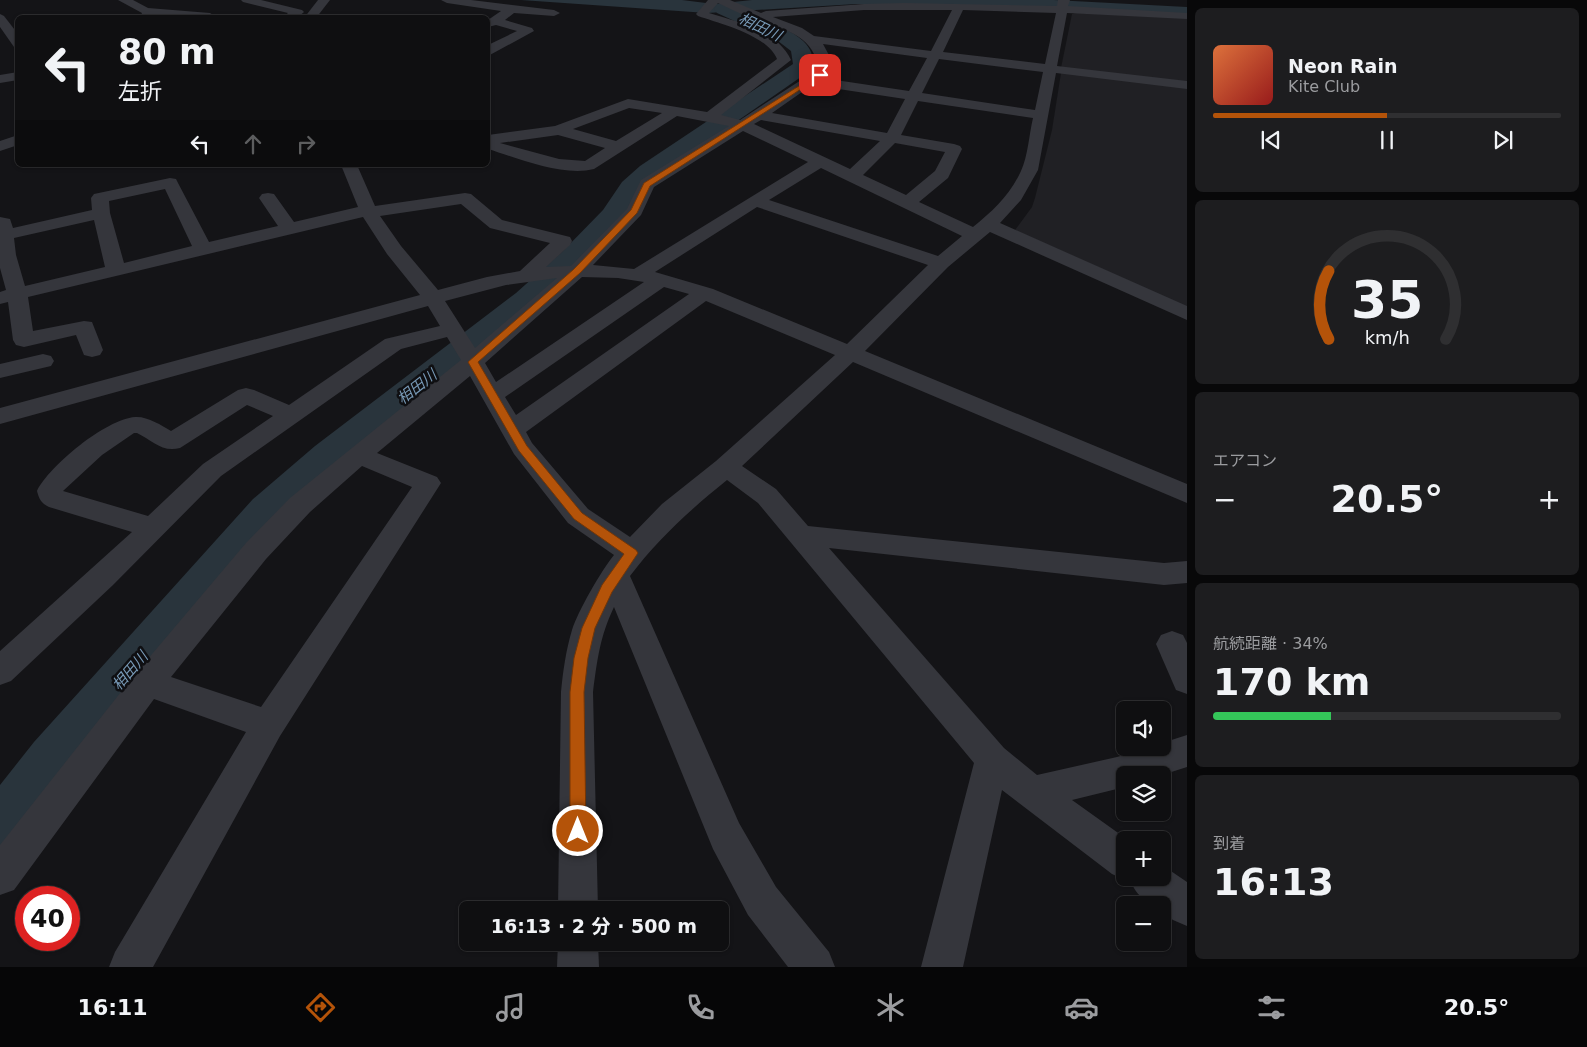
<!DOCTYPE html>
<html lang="ja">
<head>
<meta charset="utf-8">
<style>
	:root { --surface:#0f0f11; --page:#1d1d1f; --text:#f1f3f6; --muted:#9b9c9f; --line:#2f2f31; --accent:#b45309 }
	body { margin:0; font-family:"DejaVu Sans","Noto Sans JP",sans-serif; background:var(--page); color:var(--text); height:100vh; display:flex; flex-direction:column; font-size:19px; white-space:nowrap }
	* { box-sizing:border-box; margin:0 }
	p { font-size:16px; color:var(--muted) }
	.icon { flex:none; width:28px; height:28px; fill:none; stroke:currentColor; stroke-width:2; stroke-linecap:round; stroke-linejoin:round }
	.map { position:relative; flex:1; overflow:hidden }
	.sheet { display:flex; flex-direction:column; gap:8px; padding:8px; background:#080809; width:400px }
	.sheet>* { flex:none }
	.banner { position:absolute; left:15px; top:15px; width:475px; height:152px; border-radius:8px; box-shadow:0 1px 4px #0004,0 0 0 1px var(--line); background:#0f0f11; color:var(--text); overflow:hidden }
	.tools { position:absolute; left:1116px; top:701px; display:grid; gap:10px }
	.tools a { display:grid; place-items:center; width:55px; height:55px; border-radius:8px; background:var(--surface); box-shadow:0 1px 4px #0004,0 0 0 1px var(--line); font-size:25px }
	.speed { position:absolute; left:15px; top:886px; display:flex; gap:10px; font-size:25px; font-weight:700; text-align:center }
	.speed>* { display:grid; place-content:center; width:65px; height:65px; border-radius:50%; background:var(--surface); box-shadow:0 1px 4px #0004,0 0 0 1px var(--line); line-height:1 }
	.speed .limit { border:8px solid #d22; background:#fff; color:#111 }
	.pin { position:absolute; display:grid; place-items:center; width:42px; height:42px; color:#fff; margin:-21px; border-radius:10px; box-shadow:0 2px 8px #0006 }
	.me { position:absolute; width:55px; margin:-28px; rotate:0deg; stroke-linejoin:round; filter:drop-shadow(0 0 4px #0008) }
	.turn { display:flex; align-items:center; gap:18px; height:105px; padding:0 20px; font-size:22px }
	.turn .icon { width:65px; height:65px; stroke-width:2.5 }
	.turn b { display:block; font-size:35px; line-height:42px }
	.lanes { display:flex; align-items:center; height:48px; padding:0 20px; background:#0003; justify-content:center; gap:25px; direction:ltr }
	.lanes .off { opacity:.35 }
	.big { font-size:38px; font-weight:700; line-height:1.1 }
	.sheet .card { flex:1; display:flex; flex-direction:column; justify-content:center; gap:8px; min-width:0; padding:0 18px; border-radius:8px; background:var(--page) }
	.sheet .dial { align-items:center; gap:0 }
	.dial svg { height:130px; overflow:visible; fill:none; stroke:var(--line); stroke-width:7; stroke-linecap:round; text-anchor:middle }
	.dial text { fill:var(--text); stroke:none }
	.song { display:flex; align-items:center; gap:15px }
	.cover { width:60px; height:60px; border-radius:8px; background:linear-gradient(135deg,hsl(20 70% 55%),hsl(0 70% 35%)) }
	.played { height:5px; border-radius:2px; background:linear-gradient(90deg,var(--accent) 50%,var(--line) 50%) }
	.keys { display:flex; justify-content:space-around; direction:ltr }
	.heat { display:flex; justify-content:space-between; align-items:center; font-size:28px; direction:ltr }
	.charge { height:8px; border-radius:4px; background:linear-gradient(90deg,#34c759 34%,var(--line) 0) }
	.trip { position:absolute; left:459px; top:901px; width:270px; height:50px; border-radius:8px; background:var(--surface); box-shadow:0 1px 4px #0004,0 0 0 1px var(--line); font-weight:700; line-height:50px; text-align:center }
	.tabs { display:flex; height:80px; justify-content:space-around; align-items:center; background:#060607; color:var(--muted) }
	.tabs .icon { width:35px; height:35px }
	.tabs .on { color:var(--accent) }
	.tabs b { font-size:22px; color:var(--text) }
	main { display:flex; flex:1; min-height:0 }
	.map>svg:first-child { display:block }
	.built { fill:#202024 }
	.water { fill:#29343c }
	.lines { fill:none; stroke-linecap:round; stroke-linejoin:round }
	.river { fill:#29343c; fill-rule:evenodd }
	.minor { fill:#35363c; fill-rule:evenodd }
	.route { fill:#b45309; stroke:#753606 }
	.labels { text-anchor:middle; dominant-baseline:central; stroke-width:5; stroke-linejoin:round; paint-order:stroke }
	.water-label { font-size:15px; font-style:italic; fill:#789ab7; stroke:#0f0f12 }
</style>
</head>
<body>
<main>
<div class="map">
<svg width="1187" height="967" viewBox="0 0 1187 967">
	<rect width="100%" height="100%" fill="#141417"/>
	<g class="built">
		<polygon points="1077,13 1187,18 1187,83 1061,68 1072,14"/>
		<polygon points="1061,73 1187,86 1187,307 1015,230 1032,207 1035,198 1052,130"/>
	</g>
	<polygon class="water" points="521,0 682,0 714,4 752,0 1054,0 1187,7 1187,14 856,4 707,13"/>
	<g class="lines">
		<path class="river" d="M723,4C743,9 794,29 806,44C812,51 813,58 814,66L811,70L658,176L642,193L624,221L585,263L538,307L343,464L283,521L72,778L21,851L0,860V785L34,742L253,499L315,446L516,293L563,251L603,210L622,182L640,166L793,64L791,51L778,41L717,13L714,9L717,5Z"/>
		<g class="minor">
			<polygon points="118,0 133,0 148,8 210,13 216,17 187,18 153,15 152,18 140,18 142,13"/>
			<polygon points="241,0 261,0 302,10 304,12 297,18 282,18 288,13 243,2"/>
			<polygon points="318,0 330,0 316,18 304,18"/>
			<polygon points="441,0 471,0 554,10 560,13 554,16 514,13 505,20 532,28 534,31 488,56 488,45 517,31 496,25 488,27 488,20 501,11 447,3"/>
			<path d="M708,0H730L761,13L766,11L864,4L904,3L1057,6L1058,0H1070L1068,6L1187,13V19L1067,13L1057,66L1187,81V89L1056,73L1038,170L1021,200L1000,223L1187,306V320L990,232L948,267L865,351L1187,484V503L853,362L742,466L776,489L808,526L1164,563L1187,561V583L1164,585L829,548L1004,748L1037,775L1117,757L1147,748H1162V743L1187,735V767L1162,775H1125V787L1072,800L1128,840H1125V878H1162V865L1187,882V926L1173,920L1162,912V905C1145,905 1135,893 1129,878L1125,880L1112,874L1002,790L963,967H921L974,763L758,503L727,480C691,509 658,539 630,576L739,823L776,887L829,952L835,967H788L748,915L713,849L614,607C600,636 597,661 593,692L598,910H558L561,692C563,671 566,650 572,630C578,611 601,571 614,555L568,523L514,454L470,376L377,453L437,477L441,483L280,736L153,967H109L115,952L246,732L154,699L14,890L0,895V845L136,673L246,543L290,498L461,360L447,337L401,349L221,476L113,585L11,681L0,685V651L132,532L49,507C41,503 39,499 37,491C49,466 106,419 135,417C147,416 161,425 171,431L238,390L246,388L254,390L289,405L385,339L440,326L428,306L0,424V408L420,295L387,254L363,217L28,297L33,331L84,321L92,322L103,350L100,355L92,357L84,355L76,335L24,347L16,345L13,340L8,302L0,304V292L6,290L0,268V217L10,219L13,228L92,210L91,198L94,194L170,178L176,179L178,183L209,242L278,226L259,198L262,194L268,193L274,194L294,222L358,207L341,165H357L375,206L465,193L471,194L502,220L570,237L572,241L570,245L546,267L571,266L627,209L641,180L729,126L677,116L594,169C563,177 517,158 488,149V135L555,126L628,99L707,112L777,59C767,35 721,24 698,16L696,14ZM718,3C727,7 736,12 746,16C775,27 815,32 818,69L740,120L721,115L791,60C777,30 738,22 709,13ZM864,10H952L931,51L814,36L802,28L773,17ZM963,10L1056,13L1045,64L943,52ZM823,44L927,58L909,91L822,78L832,70L830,57ZM939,59L1043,72L1035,110L922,93ZM812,85L905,99L887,133L772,113ZM918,101L1033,118C1029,135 1028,156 1021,171C1010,195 993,211 973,227L919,202L948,178L962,149L960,146L954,144L901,135ZM629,108L662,113L616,141L573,129ZM761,120L880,141L850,169L754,124ZM743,131L808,162L634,269L593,265L641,215L654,187ZM558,135L605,148L585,161L559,159L500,143ZM895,143L945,152L935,171L906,195L863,175ZM821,168L962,236L938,256L769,200ZM165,189L192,246L124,263L110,213L109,201ZM461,204L490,228L550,243L520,271L487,277L438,290L401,246L380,216ZM757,207L928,265L847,344L713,289L655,272ZM94,220L105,267L25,286L16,255L14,238ZM582,277L618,278L644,282L496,382L485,363ZM557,278L475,348L445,301L506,285ZM664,287L689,294L516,415L505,397ZM706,301L835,355L716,461L662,504L630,537L588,509L532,443L526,432ZM247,405L273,416L203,464L148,516L63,491L102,455L134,433H137C152,440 162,453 180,448ZM362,466L412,487L261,707L171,677L266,559L310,512Z"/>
			<polygon points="0,14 4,16 18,34 18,48 14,47 0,27"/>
			<polygon points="18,72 18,80 0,83 0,75"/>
			<polygon points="18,135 18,145 0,151 0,141"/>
			<polygon points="43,354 51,356 54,361 51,366 0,378 0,364"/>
			<polygon points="1172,631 1183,635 1187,643 1187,694 1176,690 1156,644 1161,635"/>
			<polygon points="558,942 598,942 599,967 557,967"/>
		</g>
	</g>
	<polygon class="route" points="818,74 823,75 650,186 637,213 580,273 478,362 527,446 582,513 636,550 638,553 612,592 595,628 588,658 584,692 586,831 583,836 578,839 572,836 570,831 570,692 574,658 582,628 602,585 624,554 574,519 519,451 468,362 574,269 631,210 644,183"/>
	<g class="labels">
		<g class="water-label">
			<text transform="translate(760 27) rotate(26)">相田川</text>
			<text transform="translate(417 387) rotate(-38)">相田川</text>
			<text transform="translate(130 671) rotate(-49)">相田川</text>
		</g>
	</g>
</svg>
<div class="tools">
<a><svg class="icon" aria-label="sound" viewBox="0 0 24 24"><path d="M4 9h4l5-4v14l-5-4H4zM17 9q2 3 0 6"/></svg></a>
<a><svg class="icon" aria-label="layers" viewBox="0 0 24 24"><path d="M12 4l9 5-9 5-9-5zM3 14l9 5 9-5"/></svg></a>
<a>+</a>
<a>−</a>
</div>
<div class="speed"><div class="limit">40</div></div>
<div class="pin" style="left:820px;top:75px;background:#d93025"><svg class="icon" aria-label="arrive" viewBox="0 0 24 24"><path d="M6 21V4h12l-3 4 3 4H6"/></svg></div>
<svg class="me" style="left:578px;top:831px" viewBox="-20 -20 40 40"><circle r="17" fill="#b45309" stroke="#fff" stroke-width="3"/><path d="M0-11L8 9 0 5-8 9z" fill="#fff"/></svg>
<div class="trip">16:13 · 2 分 · 500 m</div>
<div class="banner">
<div class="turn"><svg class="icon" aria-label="left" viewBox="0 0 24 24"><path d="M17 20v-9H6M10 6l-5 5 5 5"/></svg><div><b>80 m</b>左折</div></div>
<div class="lanes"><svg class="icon" aria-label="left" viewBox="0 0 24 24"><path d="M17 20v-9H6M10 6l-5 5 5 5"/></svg><svg class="icon off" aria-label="ahead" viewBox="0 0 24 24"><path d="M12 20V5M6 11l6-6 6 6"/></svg><svg class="icon off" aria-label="right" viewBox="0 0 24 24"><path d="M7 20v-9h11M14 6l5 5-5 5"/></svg></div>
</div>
</div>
<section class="sheet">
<div class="card">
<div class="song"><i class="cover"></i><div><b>Neon Rain</b><p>Kite Club</p></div></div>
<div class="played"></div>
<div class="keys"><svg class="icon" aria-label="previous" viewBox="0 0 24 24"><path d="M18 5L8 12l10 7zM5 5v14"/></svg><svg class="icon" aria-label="pause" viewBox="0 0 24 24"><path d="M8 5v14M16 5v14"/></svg><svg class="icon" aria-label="next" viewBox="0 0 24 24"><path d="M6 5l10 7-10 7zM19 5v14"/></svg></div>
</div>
<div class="card dial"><svg viewBox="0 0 100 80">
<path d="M14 69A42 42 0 1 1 86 69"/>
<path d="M14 69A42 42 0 0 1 14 27" stroke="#b45309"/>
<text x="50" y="56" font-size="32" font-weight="700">35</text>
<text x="50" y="72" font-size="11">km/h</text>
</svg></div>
<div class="card"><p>エアコン</p>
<div class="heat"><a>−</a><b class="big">20.5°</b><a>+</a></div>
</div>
<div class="card"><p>航続距離 · 34%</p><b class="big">170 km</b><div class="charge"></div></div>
<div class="card"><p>到着</p><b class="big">16:13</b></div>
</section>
</main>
<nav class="tabs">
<b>16:11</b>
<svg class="icon on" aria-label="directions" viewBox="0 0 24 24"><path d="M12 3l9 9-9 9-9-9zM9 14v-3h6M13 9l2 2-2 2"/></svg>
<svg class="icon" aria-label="music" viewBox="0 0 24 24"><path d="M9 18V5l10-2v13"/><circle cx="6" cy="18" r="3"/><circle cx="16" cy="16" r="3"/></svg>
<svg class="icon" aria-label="phone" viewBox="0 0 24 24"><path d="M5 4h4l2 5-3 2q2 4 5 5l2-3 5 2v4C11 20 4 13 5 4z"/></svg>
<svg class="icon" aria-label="climate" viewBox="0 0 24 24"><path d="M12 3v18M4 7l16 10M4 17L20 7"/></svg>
<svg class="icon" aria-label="car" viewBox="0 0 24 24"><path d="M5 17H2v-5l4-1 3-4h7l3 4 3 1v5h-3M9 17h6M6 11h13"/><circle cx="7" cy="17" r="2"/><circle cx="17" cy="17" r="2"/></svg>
<svg class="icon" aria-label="filters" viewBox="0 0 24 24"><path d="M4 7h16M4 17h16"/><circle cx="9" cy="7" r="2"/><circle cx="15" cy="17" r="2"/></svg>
<b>20.5°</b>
</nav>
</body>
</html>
